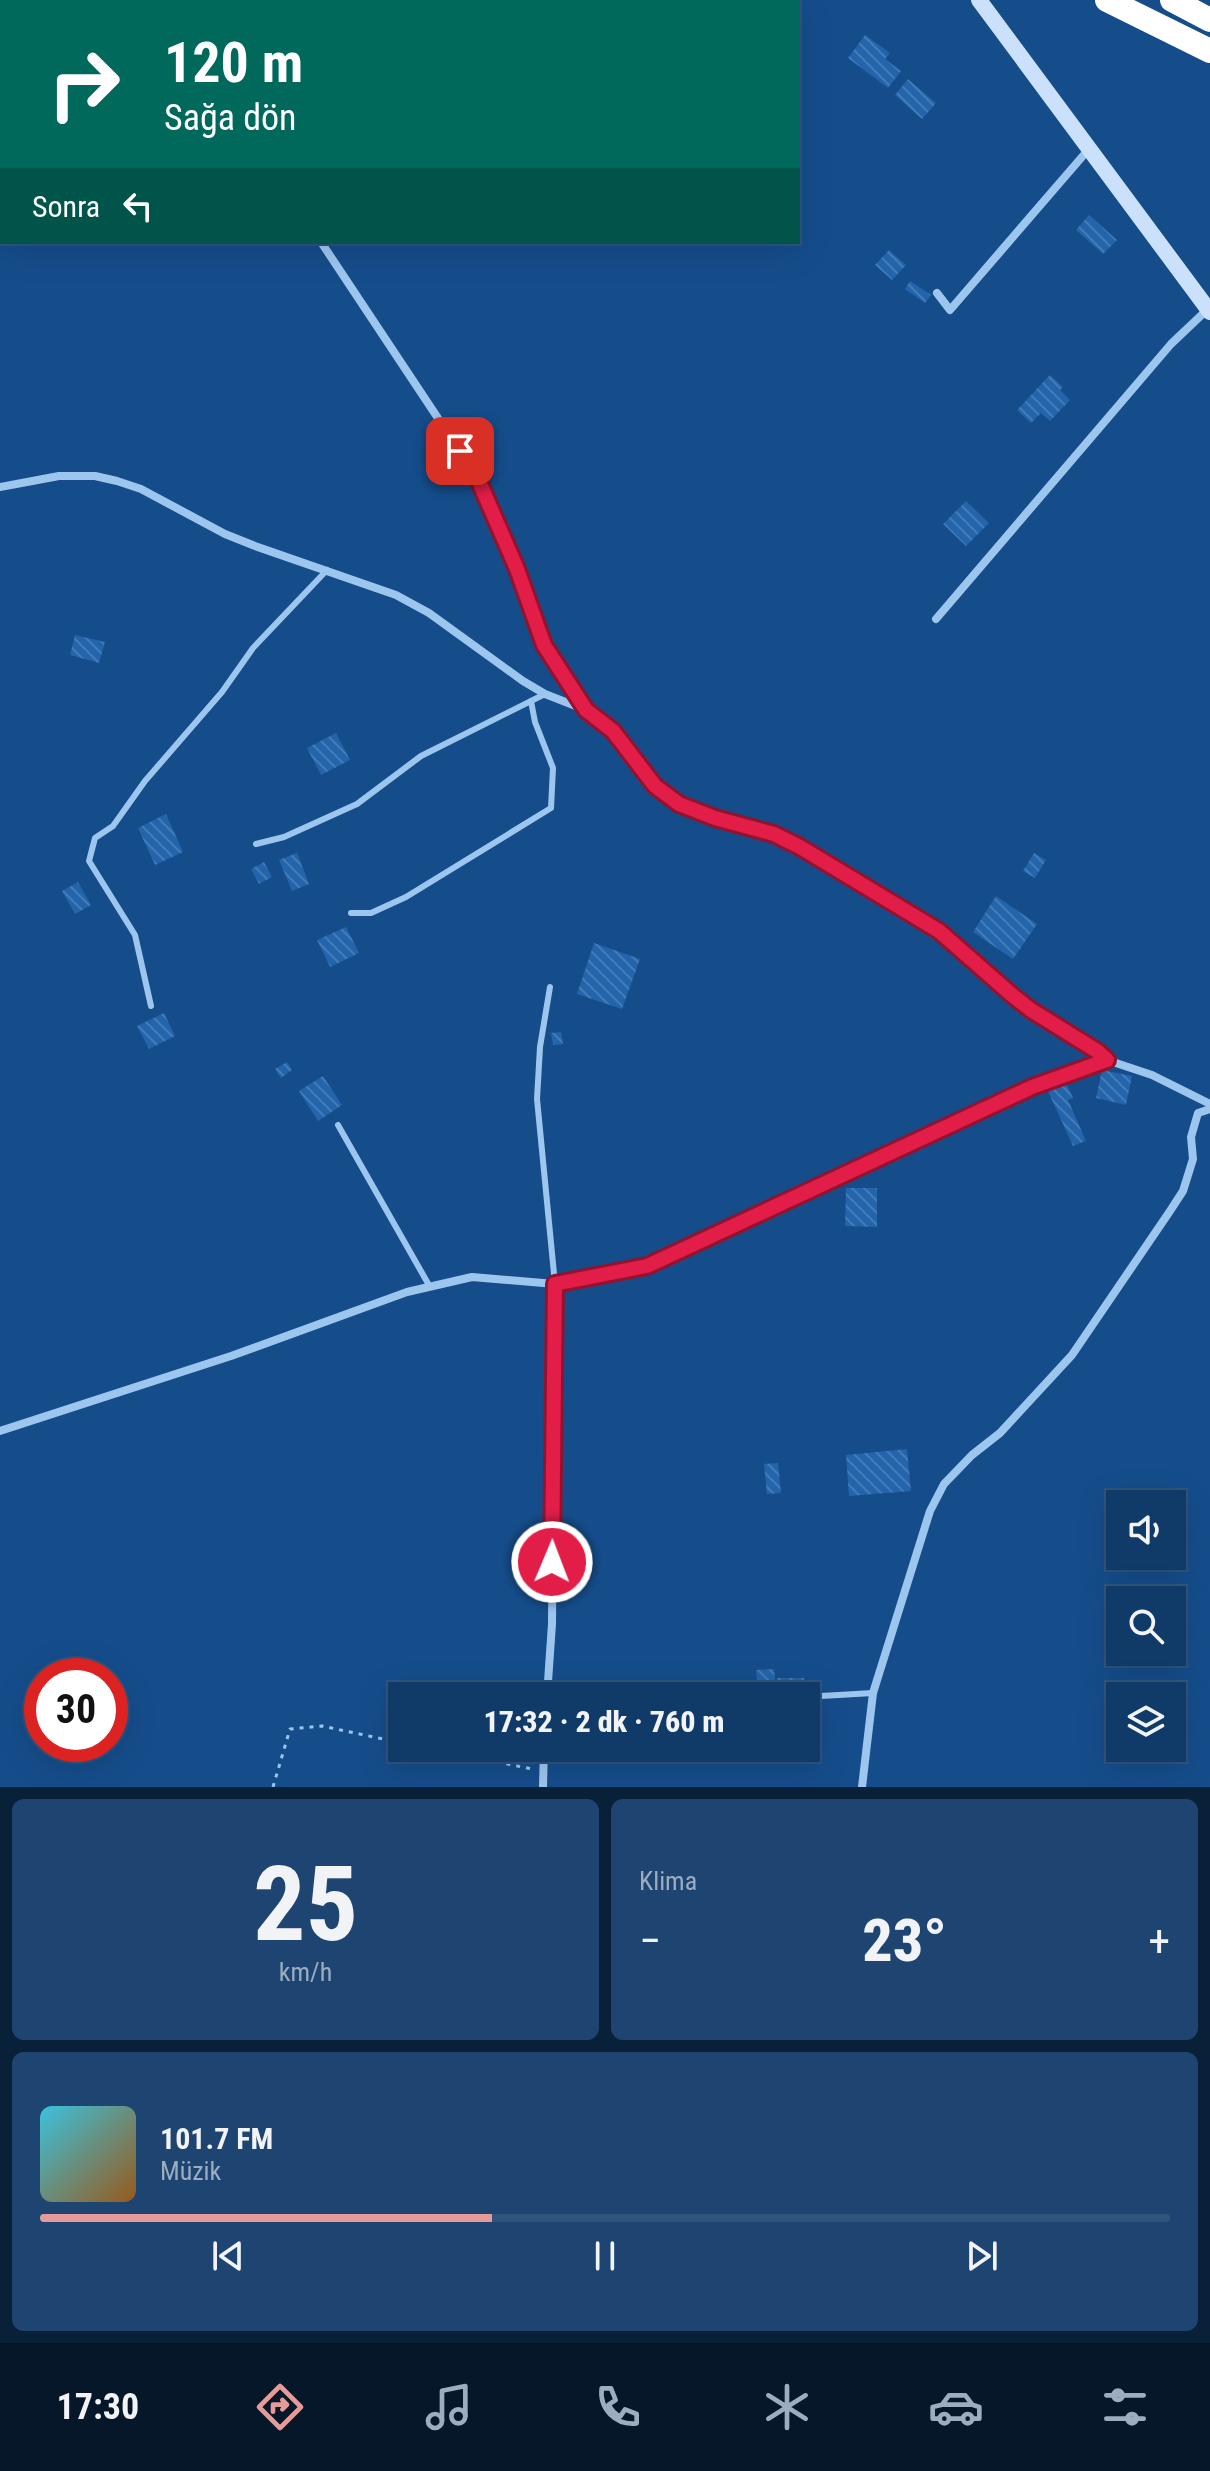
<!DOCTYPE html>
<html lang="tr">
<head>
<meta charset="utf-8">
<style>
	:root { --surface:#103a68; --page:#1e4571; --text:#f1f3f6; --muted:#9cadc0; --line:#30547c; --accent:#e69b98 }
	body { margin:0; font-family:"Roboto Condensed",sans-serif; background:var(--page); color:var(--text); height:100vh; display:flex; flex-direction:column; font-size:30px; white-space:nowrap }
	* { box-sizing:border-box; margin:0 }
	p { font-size:26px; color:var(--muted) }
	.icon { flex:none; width:44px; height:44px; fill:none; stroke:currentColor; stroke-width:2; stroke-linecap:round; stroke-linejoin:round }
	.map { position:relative; height:1787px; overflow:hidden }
	.sheet { display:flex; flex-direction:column; gap:12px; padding:12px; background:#092039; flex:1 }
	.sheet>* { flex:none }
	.guide { position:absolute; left:0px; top:0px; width:800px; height:244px; box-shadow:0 8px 32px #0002,0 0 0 2px var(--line); background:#00695c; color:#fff; overflow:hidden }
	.fabs { position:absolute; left:1106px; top:1490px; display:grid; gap:16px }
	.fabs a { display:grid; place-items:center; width:80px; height:80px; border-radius:0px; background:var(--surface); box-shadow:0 8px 32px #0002,0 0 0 2px var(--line); font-size:40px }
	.speed { position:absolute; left:24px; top:1658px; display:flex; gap:16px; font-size:40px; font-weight:700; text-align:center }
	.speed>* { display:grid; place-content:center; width:104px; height:104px; border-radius:50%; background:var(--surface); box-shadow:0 8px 32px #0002,0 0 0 2px var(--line); line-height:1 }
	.speed .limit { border:12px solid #d22; background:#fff; color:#111 }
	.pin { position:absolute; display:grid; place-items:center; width:68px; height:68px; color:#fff; margin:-34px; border-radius:16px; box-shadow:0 4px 12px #0006 }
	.me { position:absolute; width:88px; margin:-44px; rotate:1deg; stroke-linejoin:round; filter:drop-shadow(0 0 6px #0008) }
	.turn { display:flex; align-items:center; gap:28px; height:168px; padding:0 32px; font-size:36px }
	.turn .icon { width:104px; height:104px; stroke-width:2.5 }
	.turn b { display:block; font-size:56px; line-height:68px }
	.then { display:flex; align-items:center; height:76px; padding:0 32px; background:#0003; gap:16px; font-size:30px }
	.big { font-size:60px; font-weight:800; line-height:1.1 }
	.sheet .widget { flex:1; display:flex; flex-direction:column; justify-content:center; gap:12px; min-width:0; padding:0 28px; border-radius:12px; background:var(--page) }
	.sheet .dial { align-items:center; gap:0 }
	.dial b { font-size:104px; line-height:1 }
	.song { display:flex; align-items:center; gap:24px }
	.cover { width:96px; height:96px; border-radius:12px; background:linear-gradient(135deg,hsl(190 70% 55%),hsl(30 70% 35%)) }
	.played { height:8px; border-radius:4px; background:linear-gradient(90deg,var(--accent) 40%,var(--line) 40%) }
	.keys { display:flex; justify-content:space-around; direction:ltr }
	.heat { display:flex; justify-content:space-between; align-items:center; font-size:44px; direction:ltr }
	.sheet .tiles { flex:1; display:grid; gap:12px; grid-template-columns:1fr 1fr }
	.widget:last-child { grid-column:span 2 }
	.trip { position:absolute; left:388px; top:1682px; width:432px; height:80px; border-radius:0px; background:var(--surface); box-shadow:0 8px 32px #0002,0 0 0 2px var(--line); font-weight:800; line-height:80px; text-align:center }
	.tabs { display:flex; height:128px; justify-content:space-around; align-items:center; background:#06172a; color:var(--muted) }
	.tabs .icon { width:56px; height:56px }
	.tabs .selected { color:var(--accent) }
	.tabs b { font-size:36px; color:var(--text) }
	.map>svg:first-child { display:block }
	.building { fill:url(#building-back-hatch) }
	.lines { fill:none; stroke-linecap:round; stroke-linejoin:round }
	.path { stroke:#9dc6ef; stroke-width:3; stroke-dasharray:4 6; stroke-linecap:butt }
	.lane { stroke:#9dc6ef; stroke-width:6 }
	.street { stroke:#9dc6ef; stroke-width:8 }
	.secondary { stroke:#cbe1fb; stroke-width:16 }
	.highway { stroke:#fff; stroke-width:24 }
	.route-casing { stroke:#92132f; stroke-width:20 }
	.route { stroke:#e11d48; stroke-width:14 }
</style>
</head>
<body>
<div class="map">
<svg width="1210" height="1787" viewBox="0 0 1210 1787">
	<defs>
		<pattern id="building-back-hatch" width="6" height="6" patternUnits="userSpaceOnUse" patternTransform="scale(2)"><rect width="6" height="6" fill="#2364aa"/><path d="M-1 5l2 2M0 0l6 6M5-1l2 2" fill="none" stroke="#447bb7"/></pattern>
	</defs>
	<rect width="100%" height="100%" fill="#154d8b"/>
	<g class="building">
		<polygon points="865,35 890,53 885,59 901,71 888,88 848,58"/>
		<polygon points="908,79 936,103 922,119 895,95"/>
		<polygon points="1089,215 1117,240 1103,254 1076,230"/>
		<polygon points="889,250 906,265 892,280 875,265"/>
		<polygon points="910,281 931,295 925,303 905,289"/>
		<polygon points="1050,375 1063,387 1060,390 1070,400 1050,421 1041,413 1031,423 1017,410"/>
		<polygon points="966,501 989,523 966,546 943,524"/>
		<polygon points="75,635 105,642 99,663 70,655"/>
		<polygon points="336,733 350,760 321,775 307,748"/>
		<polygon points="166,814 183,852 155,865 138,828"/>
		<polygon points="297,853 309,884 292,891 279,860"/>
		<polygon points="1034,853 1046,860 1035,878 1023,871"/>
		<polygon points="264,862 272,877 259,884 251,869"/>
		<polygon points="78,882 91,905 75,914 62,891"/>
		<polygon points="996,896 1037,924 1013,959 973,932"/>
		<polygon points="346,927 359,953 330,967 317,940"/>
		<polygon points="594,943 640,959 622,1009 577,994"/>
		<polygon points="164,1013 175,1036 149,1049 137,1026"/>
		<polygon points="561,1032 563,1044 553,1045 551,1033"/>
		<polygon points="287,1062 292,1070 281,1078 275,1069"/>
		<polygon points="1102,1070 1132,1076 1126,1105 1096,1098"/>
		<polygon points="323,1076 342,1105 318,1121 299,1091"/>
		<polygon points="1065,1081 1073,1098 1068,1100 1086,1141 1073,1146 1047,1089"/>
		<polygon points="846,1188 877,1188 877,1227 845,1226"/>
		<polygon points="907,1449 911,1491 849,1496 846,1455"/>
		<polygon points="778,1463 781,1493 767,1494 764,1464"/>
		<polygon points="774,1669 776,1689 758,1690 756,1670"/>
		<rect x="777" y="1678" width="27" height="18"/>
	</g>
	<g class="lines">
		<g class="path">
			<polyline points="428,1748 532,1769"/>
			<polyline points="273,1787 290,1729 322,1726 402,1743"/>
		</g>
		<g class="lane">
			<polyline points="256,844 284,837 357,804 421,756 545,694"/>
			<polyline points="351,913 371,913 406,897 551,808 553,768 535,722 531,701"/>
			<polyline points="550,987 540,1047 537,1099 555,1284"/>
			<polyline points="151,1006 135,935 89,861 95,838 113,826 145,781 222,692 253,648 327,570"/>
			<polyline points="338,1125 430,1287"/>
			<polyline points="821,1696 873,1693"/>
		</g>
		<g class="street">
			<polyline points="321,242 477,477 517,569 544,645 585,709"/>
			<polyline points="937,293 950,310 1088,150"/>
			<polyline points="0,487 59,476 95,476 117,481 141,489 225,534 255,546 396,595 429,613 523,681 545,694 586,710 613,731 655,786 679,804 715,818 774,834 800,847 939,931 992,980 1031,1010 1097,1051 1107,1060 1152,1075 1210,1104"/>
			<polyline points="936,619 1171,344 1208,309"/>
			<polyline points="0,1431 231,1356 407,1292 472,1277 555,1284 647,1266 1032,1087 1107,1060"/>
			<polyline points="547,1696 552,1624 555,1284"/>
			<polyline points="543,1787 544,1748"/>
			<polyline points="862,1787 873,1693 930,1511 944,1484 972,1455 1000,1433 1072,1355 1170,1211 1183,1191 1193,1159 1191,1137 1198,1113 1210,1109"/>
		</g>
		<polyline class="secondary" points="979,0 1210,312"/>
		<g class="highway">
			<polyline points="1107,0 1210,51"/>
			<polyline points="1172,0 1210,20"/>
		</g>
	</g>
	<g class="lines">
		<g class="route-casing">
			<polyline id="route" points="460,451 477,477 517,569 544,645 586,710 613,731 655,786 679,804 715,818 774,834 800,847 939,931 1012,995 1031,1010 1097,1051 1107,1060 1032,1087 647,1266 555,1284 552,1562"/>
		</g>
		<use href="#route" class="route"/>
	</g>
</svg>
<div class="fabs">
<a><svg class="icon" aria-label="sound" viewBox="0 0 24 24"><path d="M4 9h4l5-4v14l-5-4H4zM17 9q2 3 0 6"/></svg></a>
<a><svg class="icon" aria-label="search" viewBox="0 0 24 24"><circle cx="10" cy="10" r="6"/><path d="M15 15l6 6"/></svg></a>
<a><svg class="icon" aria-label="layers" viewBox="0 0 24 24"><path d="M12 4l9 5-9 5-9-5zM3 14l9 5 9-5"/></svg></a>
</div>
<div class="speed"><div class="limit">30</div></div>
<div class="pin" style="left:460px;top:451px;background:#d93025"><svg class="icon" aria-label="arrive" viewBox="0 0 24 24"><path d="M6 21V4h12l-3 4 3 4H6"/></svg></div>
<svg class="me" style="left:552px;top:1562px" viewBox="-20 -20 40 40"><circle r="17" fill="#e11d48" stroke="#fff" stroke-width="3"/><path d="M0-11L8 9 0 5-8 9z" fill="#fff"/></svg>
<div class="trip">17:32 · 2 dk · 760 m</div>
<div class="guide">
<div class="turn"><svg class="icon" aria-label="right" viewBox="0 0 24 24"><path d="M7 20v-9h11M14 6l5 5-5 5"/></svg><div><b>120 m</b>Sağa dön</div></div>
<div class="then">Sonra<svg class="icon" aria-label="left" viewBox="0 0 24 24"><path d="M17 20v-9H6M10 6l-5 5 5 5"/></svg></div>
</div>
</div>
<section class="sheet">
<div class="tiles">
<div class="widget dial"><b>25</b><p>km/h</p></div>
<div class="widget"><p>Klima</p>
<div class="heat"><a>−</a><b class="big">23°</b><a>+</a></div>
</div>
<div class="widget">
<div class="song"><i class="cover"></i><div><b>101.7 FM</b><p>Müzik</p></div></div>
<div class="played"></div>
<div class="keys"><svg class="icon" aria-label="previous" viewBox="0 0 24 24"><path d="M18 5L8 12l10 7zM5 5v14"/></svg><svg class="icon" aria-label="pause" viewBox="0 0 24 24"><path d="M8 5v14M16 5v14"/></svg><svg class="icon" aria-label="next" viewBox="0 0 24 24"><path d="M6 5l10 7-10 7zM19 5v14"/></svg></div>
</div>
</div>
</section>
<nav class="tabs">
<b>17:30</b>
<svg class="icon selected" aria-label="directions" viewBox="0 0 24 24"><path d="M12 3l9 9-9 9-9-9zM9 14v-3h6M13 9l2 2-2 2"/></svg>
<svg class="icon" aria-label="music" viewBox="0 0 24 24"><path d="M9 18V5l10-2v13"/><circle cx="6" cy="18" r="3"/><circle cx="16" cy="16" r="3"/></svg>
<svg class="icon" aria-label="phone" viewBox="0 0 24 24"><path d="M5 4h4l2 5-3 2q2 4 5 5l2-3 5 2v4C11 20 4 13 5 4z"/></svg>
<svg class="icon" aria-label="climate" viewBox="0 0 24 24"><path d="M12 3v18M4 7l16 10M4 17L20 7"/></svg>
<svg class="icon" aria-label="car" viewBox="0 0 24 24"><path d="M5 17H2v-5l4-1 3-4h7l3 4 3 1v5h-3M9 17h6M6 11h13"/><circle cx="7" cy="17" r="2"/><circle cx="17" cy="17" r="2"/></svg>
<svg class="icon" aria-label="filters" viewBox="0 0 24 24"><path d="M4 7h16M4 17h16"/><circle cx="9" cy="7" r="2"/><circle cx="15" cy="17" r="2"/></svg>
</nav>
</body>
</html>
